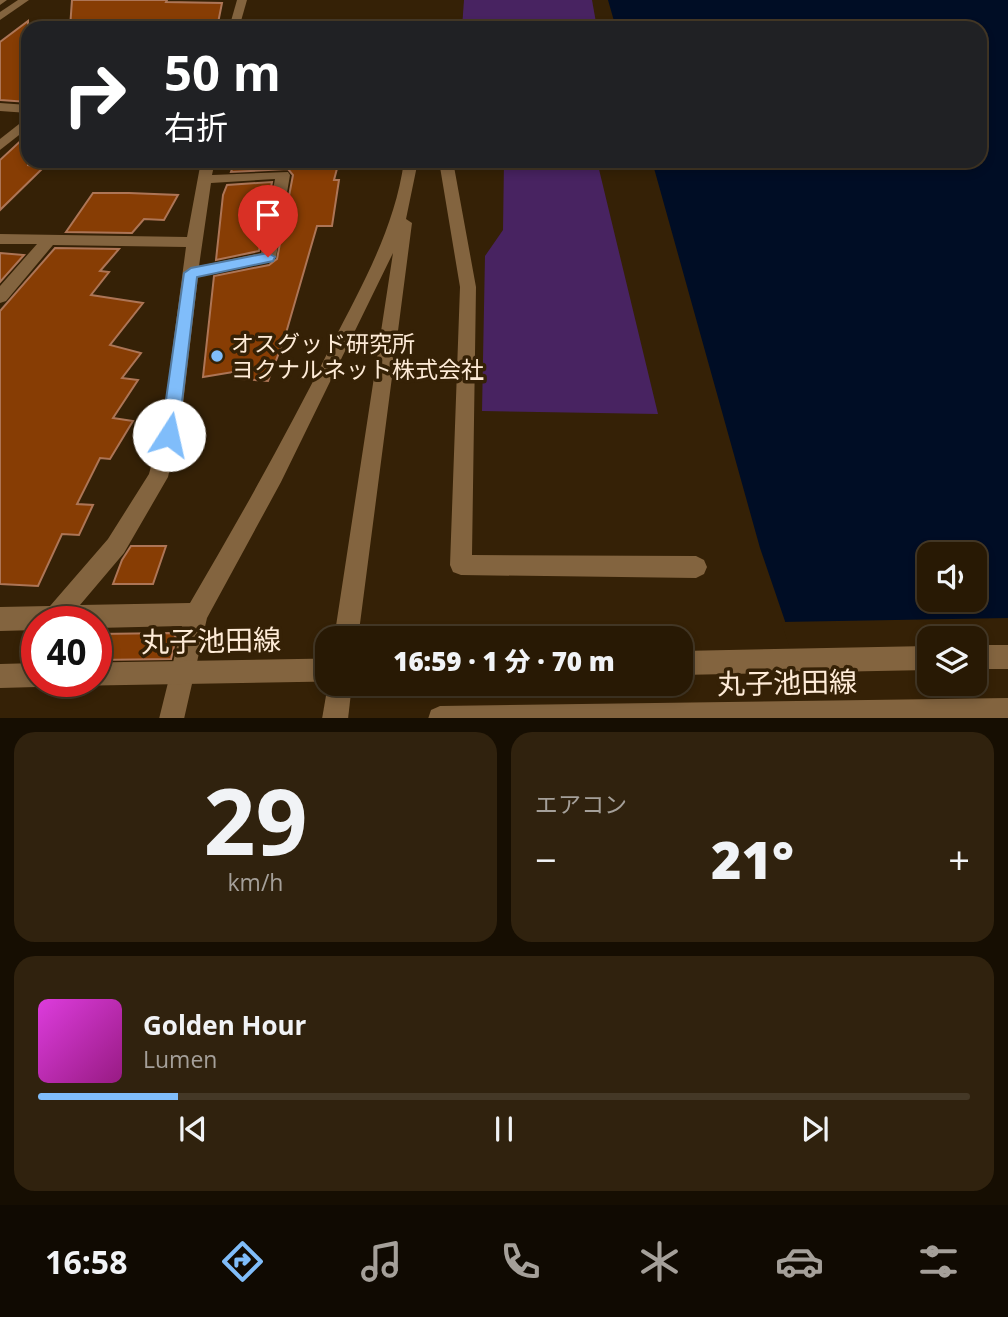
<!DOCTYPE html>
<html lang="ja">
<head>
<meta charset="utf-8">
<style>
	:root { --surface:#281904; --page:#30220e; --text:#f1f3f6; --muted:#a5a09a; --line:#443826; --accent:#80bdfa }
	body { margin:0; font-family:"Open Sans","Noto Sans JP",sans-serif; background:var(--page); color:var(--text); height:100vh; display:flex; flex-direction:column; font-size:26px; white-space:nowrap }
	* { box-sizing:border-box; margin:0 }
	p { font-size:23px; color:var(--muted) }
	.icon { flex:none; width:38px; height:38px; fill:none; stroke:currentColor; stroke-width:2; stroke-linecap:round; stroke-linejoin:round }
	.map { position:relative; height:718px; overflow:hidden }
	.details { display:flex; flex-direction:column; gap:14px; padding:14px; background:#160e02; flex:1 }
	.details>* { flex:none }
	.hud { position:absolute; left:21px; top:21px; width:966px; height:147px; border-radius:21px; box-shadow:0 4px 10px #0003,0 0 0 2px var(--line); background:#202124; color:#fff; overflow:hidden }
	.tools { position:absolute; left:917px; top:542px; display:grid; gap:14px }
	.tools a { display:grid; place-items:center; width:70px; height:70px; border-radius:14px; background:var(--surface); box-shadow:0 4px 10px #0003,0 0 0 2px var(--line); font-size:35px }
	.speed { position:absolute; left:21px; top:606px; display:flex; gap:14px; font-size:35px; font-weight:700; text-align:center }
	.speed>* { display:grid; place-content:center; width:91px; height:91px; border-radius:50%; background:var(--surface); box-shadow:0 4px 10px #0003,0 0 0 2px var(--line); line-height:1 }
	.speed .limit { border:10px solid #d22; background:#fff; color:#111 }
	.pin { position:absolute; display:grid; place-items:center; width:60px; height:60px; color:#fff; margin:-72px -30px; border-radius:50% 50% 50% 0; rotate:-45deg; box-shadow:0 0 7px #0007 }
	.pin .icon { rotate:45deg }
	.me { position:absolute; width:77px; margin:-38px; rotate:10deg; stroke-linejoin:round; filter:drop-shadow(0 0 5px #0008) }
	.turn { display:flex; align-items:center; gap:24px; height:147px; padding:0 28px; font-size:32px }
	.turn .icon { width:91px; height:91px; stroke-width:2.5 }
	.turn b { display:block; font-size:49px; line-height:60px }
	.big { font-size:52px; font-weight:800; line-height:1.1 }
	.details .card { flex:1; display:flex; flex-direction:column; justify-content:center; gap:10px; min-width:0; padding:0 24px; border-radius:21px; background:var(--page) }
	.details .dial { align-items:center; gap:0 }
	.dial b { font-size:91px; line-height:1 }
	.song { display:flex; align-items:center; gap:21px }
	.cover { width:84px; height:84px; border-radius:10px; background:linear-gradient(135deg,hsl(300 70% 55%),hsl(310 70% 35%)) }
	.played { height:7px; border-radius:4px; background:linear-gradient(90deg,var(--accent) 15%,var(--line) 15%) }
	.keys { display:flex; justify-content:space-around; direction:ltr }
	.heat { display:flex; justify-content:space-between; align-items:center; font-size:38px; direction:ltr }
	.details .tiles { flex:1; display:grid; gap:14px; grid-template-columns:1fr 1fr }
	.card:last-child { grid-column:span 2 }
	.trip { position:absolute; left:315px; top:626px; width:378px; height:70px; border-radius:21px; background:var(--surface); box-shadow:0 4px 10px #0003,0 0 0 2px var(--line); font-weight:800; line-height:70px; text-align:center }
	.tab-bar { display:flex; height:112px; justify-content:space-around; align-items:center; background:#100a02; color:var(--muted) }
	.tab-bar .icon { width:49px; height:49px }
	.tab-bar .current { color:var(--accent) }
	.tab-bar b { font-size:32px; color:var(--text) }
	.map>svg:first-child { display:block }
	.green { fill:#482361 }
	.water { fill:#000d25; fill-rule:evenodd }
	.pier { fill:#352106; fill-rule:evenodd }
	.building { fill:#873d04; stroke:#ad7556; stroke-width:2 }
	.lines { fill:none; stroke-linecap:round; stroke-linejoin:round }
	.minor { fill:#83643f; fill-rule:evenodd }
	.minor-bridge { stroke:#83643f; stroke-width:23 }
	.route { fill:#80bdfa; stroke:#537ba2; stroke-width:2 }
	.poi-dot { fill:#80bdfa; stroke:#352106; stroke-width:2.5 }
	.labels { text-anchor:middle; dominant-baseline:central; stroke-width:7; stroke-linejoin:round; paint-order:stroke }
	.poi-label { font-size:23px; fill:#feebd7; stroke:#352106; text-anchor:start }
	.near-street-label { font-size:28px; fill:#feebd7; stroke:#352106 }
</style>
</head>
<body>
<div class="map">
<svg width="1008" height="719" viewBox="0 0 1008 719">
	<rect width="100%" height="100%" fill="#352106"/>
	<g class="green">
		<polygon points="464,0 592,0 597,28 462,28"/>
		<polygon points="504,161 597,161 658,414 482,411 485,256 503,230"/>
	</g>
	<path class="water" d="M608,0H1008V718H818L760,548L652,161H980V28H616ZM929,555H975V600H929ZM929,639H975V684H929Z"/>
	<path class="pier" d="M1008,618V719H814L781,622ZM929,639H975V684H929Z"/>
	<g class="building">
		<polygon points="72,0 167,0 166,2 222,3 217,28 70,28"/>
		<polygon points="28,21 28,102 0,100 0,42"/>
		<polygon points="28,134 28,165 44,167 0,210 0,160"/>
		<polygon points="235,161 339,161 334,180 339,180 332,226 317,226 284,340 268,381 241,379 245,370 203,377 214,276 269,265 277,259 293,175 288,169 231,172"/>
		<polygon points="272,182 259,251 216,260 223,195 227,185"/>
		<polygon points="93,193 129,193 178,195 164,220 144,219 132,233 66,232"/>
		<polygon points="55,248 119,249 100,271 109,272 91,295 143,303 110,345 141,353 122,378 138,380 113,418 133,421 110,459 100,458 77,504 93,505 79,535 62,534 38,586 0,584 0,311"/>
		<polygon points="0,253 24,255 0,282"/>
		<polygon points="131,546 166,546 153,584 113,584 122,560"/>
		<polygon points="173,633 176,638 171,659 96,660 96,634"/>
	</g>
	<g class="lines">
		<g class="minor">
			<polygon points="0,0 7,0 0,5"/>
			<polygon points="18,0 29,0 0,20 0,12"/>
			<polygon points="237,0 247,0 239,28 229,28"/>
			<polygon points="0,103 28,105 28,113 0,111"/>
			<polygon points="28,117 28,128 0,150 0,139"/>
			<path d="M201,161H215L212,175L288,172L290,175L276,257L268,262L198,277L181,421L168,477L124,553L80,605L190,603C240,518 288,432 332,344C362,285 395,228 404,161H418L406,219L412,223L358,639H334L393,253L281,482L207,618L184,719H159L182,626L96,628V621H37V630L0,631V607L50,606L108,539L149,474L163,421L186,247L53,245L6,301L0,303V286L37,244H0V234L187,237ZM275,179L261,253L199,266L211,183Z"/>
			<polygon points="439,161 453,161 476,287 472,555 696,556 704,560 707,567 704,574 696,578 461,575 453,572 450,565 460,287"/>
			<rect x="975" y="645" width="33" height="24"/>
			<polygon points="929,646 929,670 681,675 681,651"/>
			<polygon points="37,663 37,681 47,681 46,684 37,687 0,688 0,664"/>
			<polygon points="328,684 352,684 348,719 322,719"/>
			<polygon points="1008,698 1008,719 428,719 431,710 440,706"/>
		</g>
		<polyline class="minor-bridge" points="96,674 327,670"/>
	</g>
	<polygon class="route" points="268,253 275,257 273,261 197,277 178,435 176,440 169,442 163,440 161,435 184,273 191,268"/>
	<circle class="poi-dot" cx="217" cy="356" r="7"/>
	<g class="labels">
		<g class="poi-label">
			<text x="231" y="343">オスグッド研究所<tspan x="231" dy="26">ヨクナルネット株式会社</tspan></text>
		</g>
		<g class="near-street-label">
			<text transform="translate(211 640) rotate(-1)">丸子池田線</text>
			<text transform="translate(787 682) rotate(-1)">丸子池田線</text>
		</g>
	</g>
</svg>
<div class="tools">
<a><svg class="icon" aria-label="sound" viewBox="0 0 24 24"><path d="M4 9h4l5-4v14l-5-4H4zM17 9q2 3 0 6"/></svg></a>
<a><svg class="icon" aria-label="layers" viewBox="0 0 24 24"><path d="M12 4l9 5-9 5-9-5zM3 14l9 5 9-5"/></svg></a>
</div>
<div class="speed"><div class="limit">40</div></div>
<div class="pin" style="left:268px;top:257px;background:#d93025"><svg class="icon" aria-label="arrive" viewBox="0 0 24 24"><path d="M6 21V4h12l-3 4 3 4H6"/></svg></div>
<svg class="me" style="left:169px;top:435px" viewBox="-20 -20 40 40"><circle r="19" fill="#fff"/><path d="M0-13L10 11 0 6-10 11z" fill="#80bdfa"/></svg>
<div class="trip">16:59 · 1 分 · 70 m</div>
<div class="hud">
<div class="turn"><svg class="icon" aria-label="right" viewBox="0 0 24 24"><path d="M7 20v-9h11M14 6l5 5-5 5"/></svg><div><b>50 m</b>右折</div></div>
</div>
</div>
<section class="details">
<div class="tiles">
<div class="card dial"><b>29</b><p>km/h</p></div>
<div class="card"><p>エアコン</p>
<div class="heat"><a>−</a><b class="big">21°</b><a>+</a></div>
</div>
<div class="card">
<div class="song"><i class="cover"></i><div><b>Golden Hour</b><p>Lumen</p></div></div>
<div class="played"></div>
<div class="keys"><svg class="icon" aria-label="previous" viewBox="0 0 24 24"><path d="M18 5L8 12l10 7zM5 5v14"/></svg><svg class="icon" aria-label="pause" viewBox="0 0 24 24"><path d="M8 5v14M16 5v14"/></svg><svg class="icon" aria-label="next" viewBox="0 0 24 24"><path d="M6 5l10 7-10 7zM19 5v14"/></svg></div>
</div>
</div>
</section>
<nav class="tab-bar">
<b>16:58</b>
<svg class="icon current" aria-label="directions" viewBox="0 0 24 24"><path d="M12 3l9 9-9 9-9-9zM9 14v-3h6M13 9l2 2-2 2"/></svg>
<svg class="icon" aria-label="music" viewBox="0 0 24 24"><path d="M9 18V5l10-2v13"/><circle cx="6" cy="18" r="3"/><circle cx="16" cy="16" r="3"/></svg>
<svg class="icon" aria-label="phone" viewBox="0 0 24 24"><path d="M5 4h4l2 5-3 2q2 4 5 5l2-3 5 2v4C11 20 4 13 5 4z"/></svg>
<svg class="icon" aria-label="climate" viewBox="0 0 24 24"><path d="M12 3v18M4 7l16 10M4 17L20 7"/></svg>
<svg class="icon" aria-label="car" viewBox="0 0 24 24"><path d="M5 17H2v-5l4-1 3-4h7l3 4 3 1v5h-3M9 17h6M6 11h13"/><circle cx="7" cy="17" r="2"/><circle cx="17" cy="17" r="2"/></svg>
<svg class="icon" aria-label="filters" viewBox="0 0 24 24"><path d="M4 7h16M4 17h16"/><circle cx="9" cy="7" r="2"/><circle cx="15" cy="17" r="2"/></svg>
</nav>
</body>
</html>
